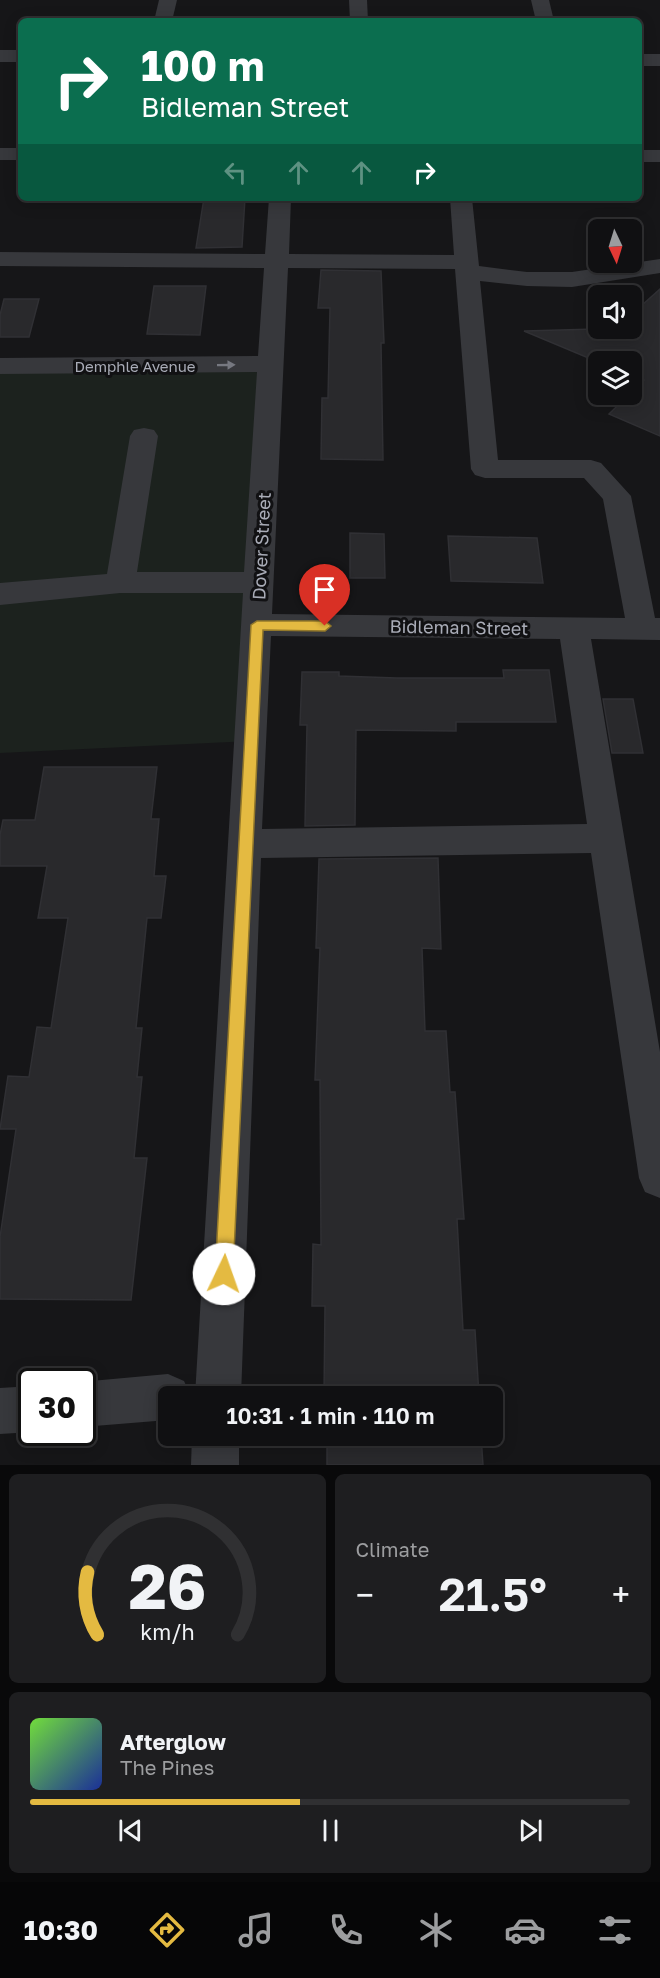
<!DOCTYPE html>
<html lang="en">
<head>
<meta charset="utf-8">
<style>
	:root { --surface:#101012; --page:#1e1e20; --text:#f1f3f6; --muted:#9c9d9f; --line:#303032; --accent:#e4ba41 }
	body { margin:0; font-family:"Golos Text",sans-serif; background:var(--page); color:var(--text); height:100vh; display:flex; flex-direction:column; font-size:22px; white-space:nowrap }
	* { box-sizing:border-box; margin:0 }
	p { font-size:20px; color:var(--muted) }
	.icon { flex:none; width:33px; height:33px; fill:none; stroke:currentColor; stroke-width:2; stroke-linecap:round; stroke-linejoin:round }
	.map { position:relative; height:1465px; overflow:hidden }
	.details { display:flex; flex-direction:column; gap:9px; padding:9px; background:#09090a; flex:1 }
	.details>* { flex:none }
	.banner { position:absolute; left:18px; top:18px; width:624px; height:183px; border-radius:9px; box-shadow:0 3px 15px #0003,0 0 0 2px var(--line); background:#0b6e4f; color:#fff; overflow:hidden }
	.needle { width:39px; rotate:176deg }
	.tools { position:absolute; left:588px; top:219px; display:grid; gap:12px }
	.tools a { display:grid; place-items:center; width:54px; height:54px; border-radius:9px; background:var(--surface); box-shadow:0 3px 15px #0003,0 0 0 2px var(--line); font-size:30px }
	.speed { position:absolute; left:18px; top:1368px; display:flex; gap:12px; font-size:30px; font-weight:700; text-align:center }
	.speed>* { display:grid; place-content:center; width:78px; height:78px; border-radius:50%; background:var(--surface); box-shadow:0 3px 15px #0003,0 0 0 2px var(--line); line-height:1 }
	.speed .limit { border:3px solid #111; border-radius:9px; background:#fff; color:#111 }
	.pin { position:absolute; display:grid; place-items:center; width:51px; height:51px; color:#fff; margin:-62px -26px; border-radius:50% 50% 50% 0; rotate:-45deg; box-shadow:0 0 6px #0007 }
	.pin .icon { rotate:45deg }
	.me { position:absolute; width:66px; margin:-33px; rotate:3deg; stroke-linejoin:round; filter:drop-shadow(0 0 4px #0008) }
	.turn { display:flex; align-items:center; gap:21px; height:126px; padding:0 24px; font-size:27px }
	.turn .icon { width:78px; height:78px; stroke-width:2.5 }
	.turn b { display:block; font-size:42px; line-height:51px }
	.lanes { display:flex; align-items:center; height:57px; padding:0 24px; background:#0003; justify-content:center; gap:30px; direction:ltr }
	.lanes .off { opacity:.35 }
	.big { font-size:45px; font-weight:600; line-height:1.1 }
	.details .tile { flex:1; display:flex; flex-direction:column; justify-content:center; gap:9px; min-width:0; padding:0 21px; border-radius:9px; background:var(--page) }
	.details .dial { align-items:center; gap:0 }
	.dial svg { height:156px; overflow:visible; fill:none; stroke:var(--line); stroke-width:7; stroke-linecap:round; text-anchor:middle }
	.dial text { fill:var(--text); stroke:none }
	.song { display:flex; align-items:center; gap:18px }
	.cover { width:72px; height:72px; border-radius:9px; background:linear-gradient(135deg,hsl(100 70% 55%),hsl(230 70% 35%)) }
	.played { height:6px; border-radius:3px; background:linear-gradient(90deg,var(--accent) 45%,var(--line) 45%) }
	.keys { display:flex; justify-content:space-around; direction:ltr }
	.heat { display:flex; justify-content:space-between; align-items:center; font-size:33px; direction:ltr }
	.details .tiles { flex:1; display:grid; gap:9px; grid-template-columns:1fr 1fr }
	.tile:last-child { grid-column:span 2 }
	.trip { position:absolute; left:158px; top:1386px; width:345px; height:60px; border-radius:9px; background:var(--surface); box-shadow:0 3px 15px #0003,0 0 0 2px var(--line); font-weight:600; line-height:60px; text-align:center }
	.tab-bar { display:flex; height:96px; justify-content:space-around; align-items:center; background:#060607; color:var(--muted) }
	.tab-bar .icon { width:42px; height:42px }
	.tab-bar .selected { color:var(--accent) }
	.tab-bar b { font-size:27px; color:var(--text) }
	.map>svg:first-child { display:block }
	.green { fill:#1c221e }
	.building { fill:#29292c; stroke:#303034; stroke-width:1.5 }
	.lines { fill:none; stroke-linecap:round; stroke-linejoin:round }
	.minor { fill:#37383c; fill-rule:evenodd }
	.oneway { fill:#767880 }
	.route { fill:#e4ba41; stroke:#94792a; stroke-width:1.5 }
	.labels { text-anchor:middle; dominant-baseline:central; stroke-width:6; stroke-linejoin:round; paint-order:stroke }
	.far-street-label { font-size:15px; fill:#a9acb7; stroke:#111113 }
	.street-label { font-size:18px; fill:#a9acb7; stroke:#111113 }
</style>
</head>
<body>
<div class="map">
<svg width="660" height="1465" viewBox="0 0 660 1465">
	<rect width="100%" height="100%" fill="#161618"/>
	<polygon class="green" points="271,364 251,741 0,753 0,366"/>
	<g class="building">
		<polygon points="204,198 245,198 242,247 196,248"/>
		<polygon points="321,270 381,271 384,343 381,343 383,460 321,459 322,398 328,398 330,308 318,308"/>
		<polygon points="154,286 206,286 200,335 147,334"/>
		<polygon points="660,289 660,436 609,414 644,380 632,375 632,362 598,362 524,331 632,328 632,314"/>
		<polygon points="4,299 39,299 29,337 0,337 0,315"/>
		<polygon points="350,533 384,534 385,578 350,578"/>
		<polygon points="448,536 537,538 543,583 451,581"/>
		<polygon points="503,670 549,670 556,722 456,722 456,731 356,730 355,825 305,826 307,725 300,725 302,672 339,672 339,676 397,678 504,678"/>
		<polygon points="603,699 633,699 643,753 612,753"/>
		<polygon points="44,767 157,767 151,819 159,819 154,876 166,876 161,918 147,918 136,1028 142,1028 137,1077 142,1077 134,1158 147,1158 131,1300 0,1299 0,1237 16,1129 0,1129 8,1076 29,1077 37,1027 51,1028 68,918 38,918 47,866 0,866 0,835 3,820 35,820"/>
		<polygon points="438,858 441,949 422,948 425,1031 446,1031 450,1092 455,1092 464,1219 457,1219 463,1330 475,1330 479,1396 328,1396 324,1395 325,1306 312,1306 313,1244 321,1245 320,1080 315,1080 320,948 316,948 319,859"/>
		<polygon points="327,1436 481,1436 483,1465 327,1465"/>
	</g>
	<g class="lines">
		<g class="minor">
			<polygon points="159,0 177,0 172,21 154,21"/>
			<polygon points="349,0 367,0 368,21 350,21"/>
			<polygon points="531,0 549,0 554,21 536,21"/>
			<rect x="0" y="50" width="21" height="12"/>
			<rect x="639" y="54" width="21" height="12"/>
			<rect x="0" y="148" width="21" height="12"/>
			<rect x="639" y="150" width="21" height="12"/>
			<path d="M269,198H291L289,254L454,255L450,198H472L479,266L527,272H572L660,259V273L572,287L527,286L480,281L498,460H591L601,463L631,496L655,618H660V640L591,639L660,1052V1198L645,1192L639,1178L591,853L261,858L241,1396H195L243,593H120L0,605V583L107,574L130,436L134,430L144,428L154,430L158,436L137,572H244L257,372L0,374V358L258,356L264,268L0,266V252L265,254ZM288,268L455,269L471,469L475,475L485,478H584L603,499L625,618L272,614ZM271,636L560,639L587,824L262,829Z"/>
			<polygon points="168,1374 184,1381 191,1396 168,1396 168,1420 82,1427 82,1382 80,1382"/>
			<polygon points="32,1386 32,1432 0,1434 0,1388"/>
			<polygon points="192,1436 239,1436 239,1465 191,1465"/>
		</g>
	</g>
	<defs><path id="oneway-solid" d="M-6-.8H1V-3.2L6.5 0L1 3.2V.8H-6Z" transform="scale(1.5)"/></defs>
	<use class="oneway" href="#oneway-solid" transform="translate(226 365) rotate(-1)"/>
	<polygon class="route" points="257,621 325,621 331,626 325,631 263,630 233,1274 230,1280 224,1283 217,1280 215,1274 251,625"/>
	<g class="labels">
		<g class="far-street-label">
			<text x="135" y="366">Demphle Avenue</text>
		</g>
		<g class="street-label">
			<text transform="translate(261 546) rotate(-87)">Dover Street</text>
			<text transform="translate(459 627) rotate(1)">Bidleman Street</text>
		</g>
	</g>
</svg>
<div class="tools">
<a><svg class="needle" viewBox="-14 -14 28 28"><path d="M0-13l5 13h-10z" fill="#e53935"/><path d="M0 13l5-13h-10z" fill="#9c9d9f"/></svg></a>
<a><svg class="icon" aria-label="sound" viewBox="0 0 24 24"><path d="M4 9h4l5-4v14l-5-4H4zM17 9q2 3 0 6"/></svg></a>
<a><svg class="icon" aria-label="layers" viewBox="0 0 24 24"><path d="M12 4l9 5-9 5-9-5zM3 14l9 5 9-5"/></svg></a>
</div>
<div class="speed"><div class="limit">30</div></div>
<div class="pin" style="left:325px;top:626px;background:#d93025"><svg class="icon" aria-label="arrive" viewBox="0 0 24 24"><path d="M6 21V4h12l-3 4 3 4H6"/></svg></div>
<svg class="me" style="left:224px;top:1274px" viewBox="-20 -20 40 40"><circle r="19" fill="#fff"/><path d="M0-13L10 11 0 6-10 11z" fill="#e4ba41"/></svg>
<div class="trip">10:31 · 1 min · 110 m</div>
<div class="banner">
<div class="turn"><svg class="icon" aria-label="right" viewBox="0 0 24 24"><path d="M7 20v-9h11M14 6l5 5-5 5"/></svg><div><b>100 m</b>Bidleman Street</div></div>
<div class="lanes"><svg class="icon off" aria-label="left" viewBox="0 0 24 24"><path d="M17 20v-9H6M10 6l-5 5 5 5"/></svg><svg class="icon off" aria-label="ahead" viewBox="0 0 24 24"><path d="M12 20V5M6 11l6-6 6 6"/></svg><svg class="icon off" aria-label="ahead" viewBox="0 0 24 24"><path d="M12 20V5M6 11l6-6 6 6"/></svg><svg class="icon" aria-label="right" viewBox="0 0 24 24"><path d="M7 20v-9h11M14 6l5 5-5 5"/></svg></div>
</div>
</div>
<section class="details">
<div class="tiles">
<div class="tile dial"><svg viewBox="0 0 100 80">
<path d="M14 69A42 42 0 1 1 86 69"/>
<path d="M14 69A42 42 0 0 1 9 37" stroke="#e4ba41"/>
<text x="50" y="56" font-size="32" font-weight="700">26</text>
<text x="50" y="72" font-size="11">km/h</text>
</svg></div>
<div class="tile"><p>Climate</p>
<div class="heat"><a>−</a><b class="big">21.5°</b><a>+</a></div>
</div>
<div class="tile">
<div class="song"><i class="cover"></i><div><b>Afterglow</b><p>The Pines</p></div></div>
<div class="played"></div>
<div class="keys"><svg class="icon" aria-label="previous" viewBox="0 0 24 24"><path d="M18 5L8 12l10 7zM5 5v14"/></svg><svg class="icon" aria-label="pause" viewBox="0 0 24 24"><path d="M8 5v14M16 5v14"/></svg><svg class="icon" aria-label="next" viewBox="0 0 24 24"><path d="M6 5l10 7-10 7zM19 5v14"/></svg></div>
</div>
</div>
</section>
<nav class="tab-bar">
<b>10:30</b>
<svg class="icon selected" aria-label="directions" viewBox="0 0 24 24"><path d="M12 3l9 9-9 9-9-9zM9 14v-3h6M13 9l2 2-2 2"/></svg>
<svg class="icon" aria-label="music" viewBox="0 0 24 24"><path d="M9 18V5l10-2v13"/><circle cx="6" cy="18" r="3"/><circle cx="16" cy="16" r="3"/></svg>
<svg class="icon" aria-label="phone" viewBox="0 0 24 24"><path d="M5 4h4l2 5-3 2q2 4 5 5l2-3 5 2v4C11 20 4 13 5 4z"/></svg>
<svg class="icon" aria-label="climate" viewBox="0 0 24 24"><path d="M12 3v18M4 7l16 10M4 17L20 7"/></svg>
<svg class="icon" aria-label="car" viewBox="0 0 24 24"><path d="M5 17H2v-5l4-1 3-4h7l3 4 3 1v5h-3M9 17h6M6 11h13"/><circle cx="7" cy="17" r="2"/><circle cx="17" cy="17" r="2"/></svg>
<svg class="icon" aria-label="filters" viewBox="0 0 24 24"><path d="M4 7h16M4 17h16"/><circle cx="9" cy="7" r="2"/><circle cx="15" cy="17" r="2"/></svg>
</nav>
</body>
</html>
